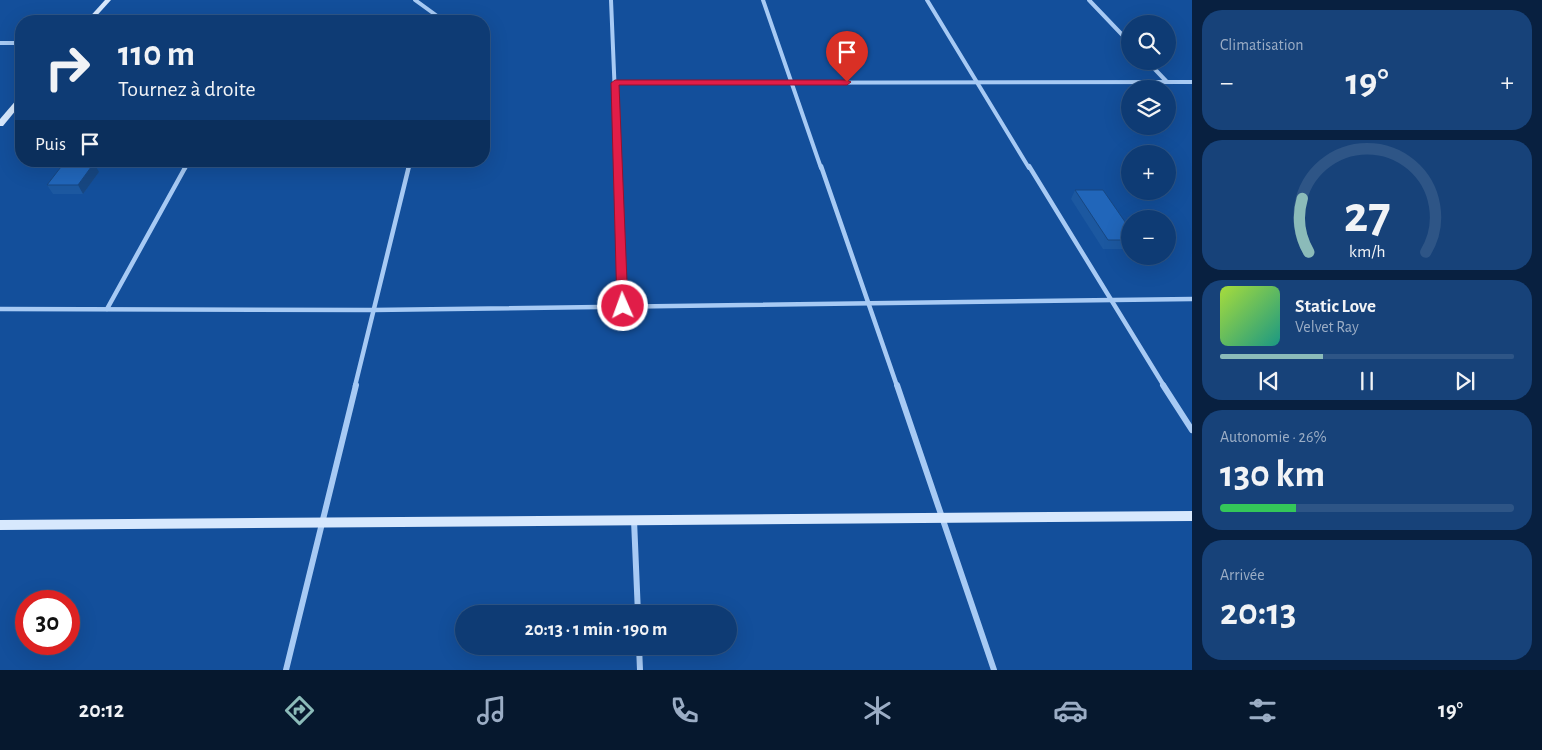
<!DOCTYPE html>
<html lang="fr">
<head>
<meta charset="utf-8">
<style>
	:root { --surface:#0e3b74; --page:#174279; --text:#f1f3f6; --muted:#9badc5; --line:#2e5586; --accent:#8bbbb9 }
	body { margin:0; font-family:"Alegreya Sans",sans-serif; background:var(--page); color:var(--text); height:100vh; display:flex; flex-direction:column; font-size:19px; white-space:nowrap }
	* { box-sizing:border-box; margin:0 }
	p { font-size:16px; color:var(--muted) }
	.icon { flex:none; width:28px; height:28px; fill:none; stroke:currentColor; stroke-width:2; stroke-linecap:round; stroke-linejoin:round }
	.map { position:relative; flex:1; overflow:hidden }
	.sheet { display:flex; flex-direction:column; gap:10px; padding:10px; background:#082040; width:350px }
	.sheet>* { flex:none }
	.banner { position:absolute; left:15px; top:15px; width:475px; height:152px; border-radius:20px; box-shadow:0 5px 20px #0002,0 0 0 1px var(--line); background:#0e3b74; color:var(--text); overflow:hidden }
	.fabs { position:absolute; left:1121px; top:15px; display:grid; gap:10px }
	.fabs a { display:grid; place-items:center; width:55px; height:55px; border-radius:50%; background:var(--surface); box-shadow:0 5px 20px #0002,0 0 0 1px var(--line); font-size:25px }
	.speed { position:absolute; left:15px; top:590px; display:flex; gap:10px; font-size:25px; font-weight:700; text-align:center }
	.speed>* { display:grid; place-content:center; width:65px; height:65px; border-radius:50%; background:var(--surface); box-shadow:0 5px 20px #0002,0 0 0 1px var(--line); line-height:1 }
	.speed .limit { border:8px solid #d22; background:#fff; color:#111 }
	.pin { position:absolute; display:grid; place-items:center; width:42px; height:42px; color:#fff; margin:-51px -21px; border-radius:50% 50% 50% 0; rotate:-45deg; box-shadow:0 0 5px #0007 }
	.pin .icon { rotate:45deg }
	.me { position:absolute; width:55px; margin:-28px; rotate:358deg; stroke-linejoin:round; filter:drop-shadow(0 0 4px #0008) }
	.turn { display:flex; align-items:center; gap:18px; height:105px; padding:0 20px; font-size:22px }
	.turn .icon { width:65px; height:65px; stroke-width:2.5 }
	.turn b { display:block; font-size:35px; line-height:42px }
	.then { display:flex; align-items:center; height:48px; padding:0 20px; background:#0003; gap:10px; font-size:19px }
	.big { font-size:38px; font-weight:700; line-height:1.1 }
	.sheet .tile { flex:1; display:flex; flex-direction:column; justify-content:center; gap:8px; min-width:0; padding:0 18px; border-radius:20px; background:var(--page) }
	.sheet .dial { align-items:center; gap:0 }
	.dial svg { height:130px; overflow:visible; fill:none; stroke:var(--line); stroke-width:7; stroke-linecap:round; text-anchor:middle }
	.dial text { fill:var(--text); stroke:none }
	.song { display:flex; align-items:center; gap:15px }
	.cover { width:60px; height:60px; border-radius:8px; background:linear-gradient(135deg,hsl(80 70% 55%),hsl(170 70% 35%)) }
	.played { height:5px; border-radius:2px; background:linear-gradient(90deg,var(--accent) 35%,var(--line) 35%) }
	.keys { display:flex; justify-content:space-around; direction:ltr }
	.heat { display:flex; justify-content:space-between; align-items:center; font-size:28px; direction:ltr }
	.charge { height:8px; border-radius:4px; background:linear-gradient(90deg,#34c759 26%,var(--line) 0) }
	.trip { position:absolute; left:455px; top:605px; width:282px; height:50px; border-radius:25px; background:var(--surface); box-shadow:0 5px 20px #0002,0 0 0 1px var(--line); font-weight:700; line-height:50px; text-align:center }
	.dock { display:flex; height:80px; justify-content:space-around; align-items:center; background:#06182e; color:var(--muted) }
	.dock .icon { width:35px; height:35px }
	.dock .selected { color:var(--accent) }
	.dock b { font-size:22px; color:var(--text) }
	main { display:flex; flex:1; min-height:0 }
	.map>svg:first-child { display:block }
	.lines { fill:none; stroke-linecap:round; stroke-linejoin:round }
	.street-far2 { stroke:#a7caf4; stroke-width:4 }
	.street-far1 { stroke:#a7caf4; stroke-width:4.5 }
	.street { stroke:#a7caf4; stroke-width:6 }
	.secondary { fill:#d7e8fd; fill-rule:evenodd }
	.wall { fill:#1c58a0 }
	.shaded-wall { fill:#174782 }
	.building { fill:#2166ba; stroke:#174782 }
	.route { fill:#e11d48; stroke:#92132f }
</style>
</head>
<body>
<main>
<div class="map">
<svg width="1192" height="670" viewBox="0 0 1192 670">
	<rect width="100%" height="100%" fill="#134f9b"/>
	<g class="lines">
		<g class="street-far2">
			<polyline points="415,0 444,21"/>
			<polyline points="611,0 618,168"/>
			<polyline points="763,0 821,168"/>
			<polyline points="927,0 1029,168"/>
			<polyline points="1089,0 1130,43"/>
			<polyline points="0,43 21,43"/>
			<polyline points="1147,61 1167,82"/>
			<polyline points="615,83 1192,82"/>
			<polyline points="185,168 189,161"/>
			<polyline points="408,168 410,161"/>
		</g>
		<g class="street-far1">
			<polyline points="618,166 623,306"/>
			<polyline points="821,166 897,386"/>
			<polyline points="1029,166 1164,386"/>
			<polyline points="0,309 373,310 1192,299"/>
			<polyline points="107,309 186,166"/>
			<polyline points="355,386 409,166"/>
		</g>
		<g class="street">
			<polyline points="897,385 994,670"/>
			<polyline points="1163,385 1192,430"/>
			<polyline points="634,520 638,614"/>
			<polyline points="639,646 640,670"/>
			<polyline points="286,670 356,385"/>
		</g>
		<g class="secondary">
			<polygon points="105,0 111,0 92,21 86,21"/>
			<polygon points="18,98 21,98 21,104 3,126 0,126 0,119"/>
			<polygon points="1192,511 1192,521 0,530 0,520"/>
		</g>
	</g>
	<g class="wall">
		<polygon points="99,172 83,194 53,194 47,185"/>
		<polygon points="1075,190 1130,229 1130,249 1103,249 1071,199"/>
	</g>
	<polygon class="shaded-wall" points="94,163 99,172 83,194 78,185"/>
	<g class="building">
		<polygon points="64,163 94,163 78,185 47,185"/>
		<polygon points="1075,190 1103,190 1130,229 1130,240 1108,240"/>
	</g>
	<polygon class="route" points="615,80 847,80 851,82 847,85 619,85 628,306 623,310 617,306 611,83"/>
</svg>
<div class="fabs">
<a><svg class="icon" aria-label="search" viewBox="0 0 24 24"><circle cx="10" cy="10" r="6"/><path d="M15 15l6 6"/></svg></a>
<a><svg class="icon" aria-label="layers" viewBox="0 0 24 24"><path d="M12 4l9 5-9 5-9-5zM3 14l9 5 9-5"/></svg></a>
<a>+</a>
<a>−</a>
</div>
<div class="speed"><div class="limit">30</div></div>
<div class="pin" style="left:847px;top:82px;background:#d93025"><svg class="icon" aria-label="arrive" viewBox="0 0 24 24"><path d="M6 21V4h12l-3 4 3 4H6"/></svg></div>
<svg class="me" style="left:623px;top:306px" viewBox="-20 -20 40 40"><circle r="17" fill="#e11d48" stroke="#fff" stroke-width="3"/><path d="M0-11L8 9 0 5-8 9z" fill="#fff"/></svg>
<div class="trip">20:13 · 1 min · 190 m</div>
<div class="banner">
<div class="turn"><svg class="icon" aria-label="right" viewBox="0 0 24 24"><path d="M7 20v-9h11M14 6l5 5-5 5"/></svg><div><b>110 m</b>Tournez à droite</div></div>
<div class="then">Puis<svg class="icon" aria-label="arrive" viewBox="0 0 24 24"><path d="M6 21V4h12l-3 4 3 4H6"/></svg></div>
</div>
</div>
<section class="sheet">
<div class="tile"><p>Climatisation</p>
<div class="heat"><a>−</a><b class="big">19°</b><a>+</a></div>
</div>
<div class="tile dial"><svg viewBox="0 0 100 80">
<path d="M14 69A42 42 0 1 1 86 69"/>
<path d="M14 69A42 42 0 0 1 10 36" stroke="#8bbbb9"/>
<text x="50" y="56" font-size="32" font-weight="700">27</text>
<text x="50" y="72" font-size="11">km/h</text>
</svg></div>
<div class="tile">
<div class="song"><i class="cover"></i><div><b>Static Love</b><p>Velvet Ray</p></div></div>
<div class="played"></div>
<div class="keys"><svg class="icon" aria-label="previous" viewBox="0 0 24 24"><path d="M18 5L8 12l10 7zM5 5v14"/></svg><svg class="icon" aria-label="pause" viewBox="0 0 24 24"><path d="M8 5v14M16 5v14"/></svg><svg class="icon" aria-label="next" viewBox="0 0 24 24"><path d="M6 5l10 7-10 7zM19 5v14"/></svg></div>
</div>
<div class="tile"><p>Autonomie · 26%</p><b class="big">130 km</b><div class="charge"></div></div>
<div class="tile"><p>Arrivée</p><b class="big">20:13</b></div>
</section>
</main>
<nav class="dock">
<b>20:12</b>
<svg class="icon selected" aria-label="directions" viewBox="0 0 24 24"><path d="M12 3l9 9-9 9-9-9zM9 14v-3h6M13 9l2 2-2 2"/></svg>
<svg class="icon" aria-label="music" viewBox="0 0 24 24"><path d="M9 18V5l10-2v13"/><circle cx="6" cy="18" r="3"/><circle cx="16" cy="16" r="3"/></svg>
<svg class="icon" aria-label="phone" viewBox="0 0 24 24"><path d="M5 4h4l2 5-3 2q2 4 5 5l2-3 5 2v4C11 20 4 13 5 4z"/></svg>
<svg class="icon" aria-label="climate" viewBox="0 0 24 24"><path d="M12 3v18M4 7l16 10M4 17L20 7"/></svg>
<svg class="icon" aria-label="car" viewBox="0 0 24 24"><path d="M5 17H2v-5l4-1 3-4h7l3 4 3 1v5h-3M9 17h6M6 11h13"/><circle cx="7" cy="17" r="2"/><circle cx="17" cy="17" r="2"/></svg>
<svg class="icon" aria-label="filters" viewBox="0 0 24 24"><path d="M4 7h16M4 17h16"/><circle cx="9" cy="7" r="2"/><circle cx="15" cy="17" r="2"/></svg>
<b>19°</b>
</nav>
</body>
</html>
